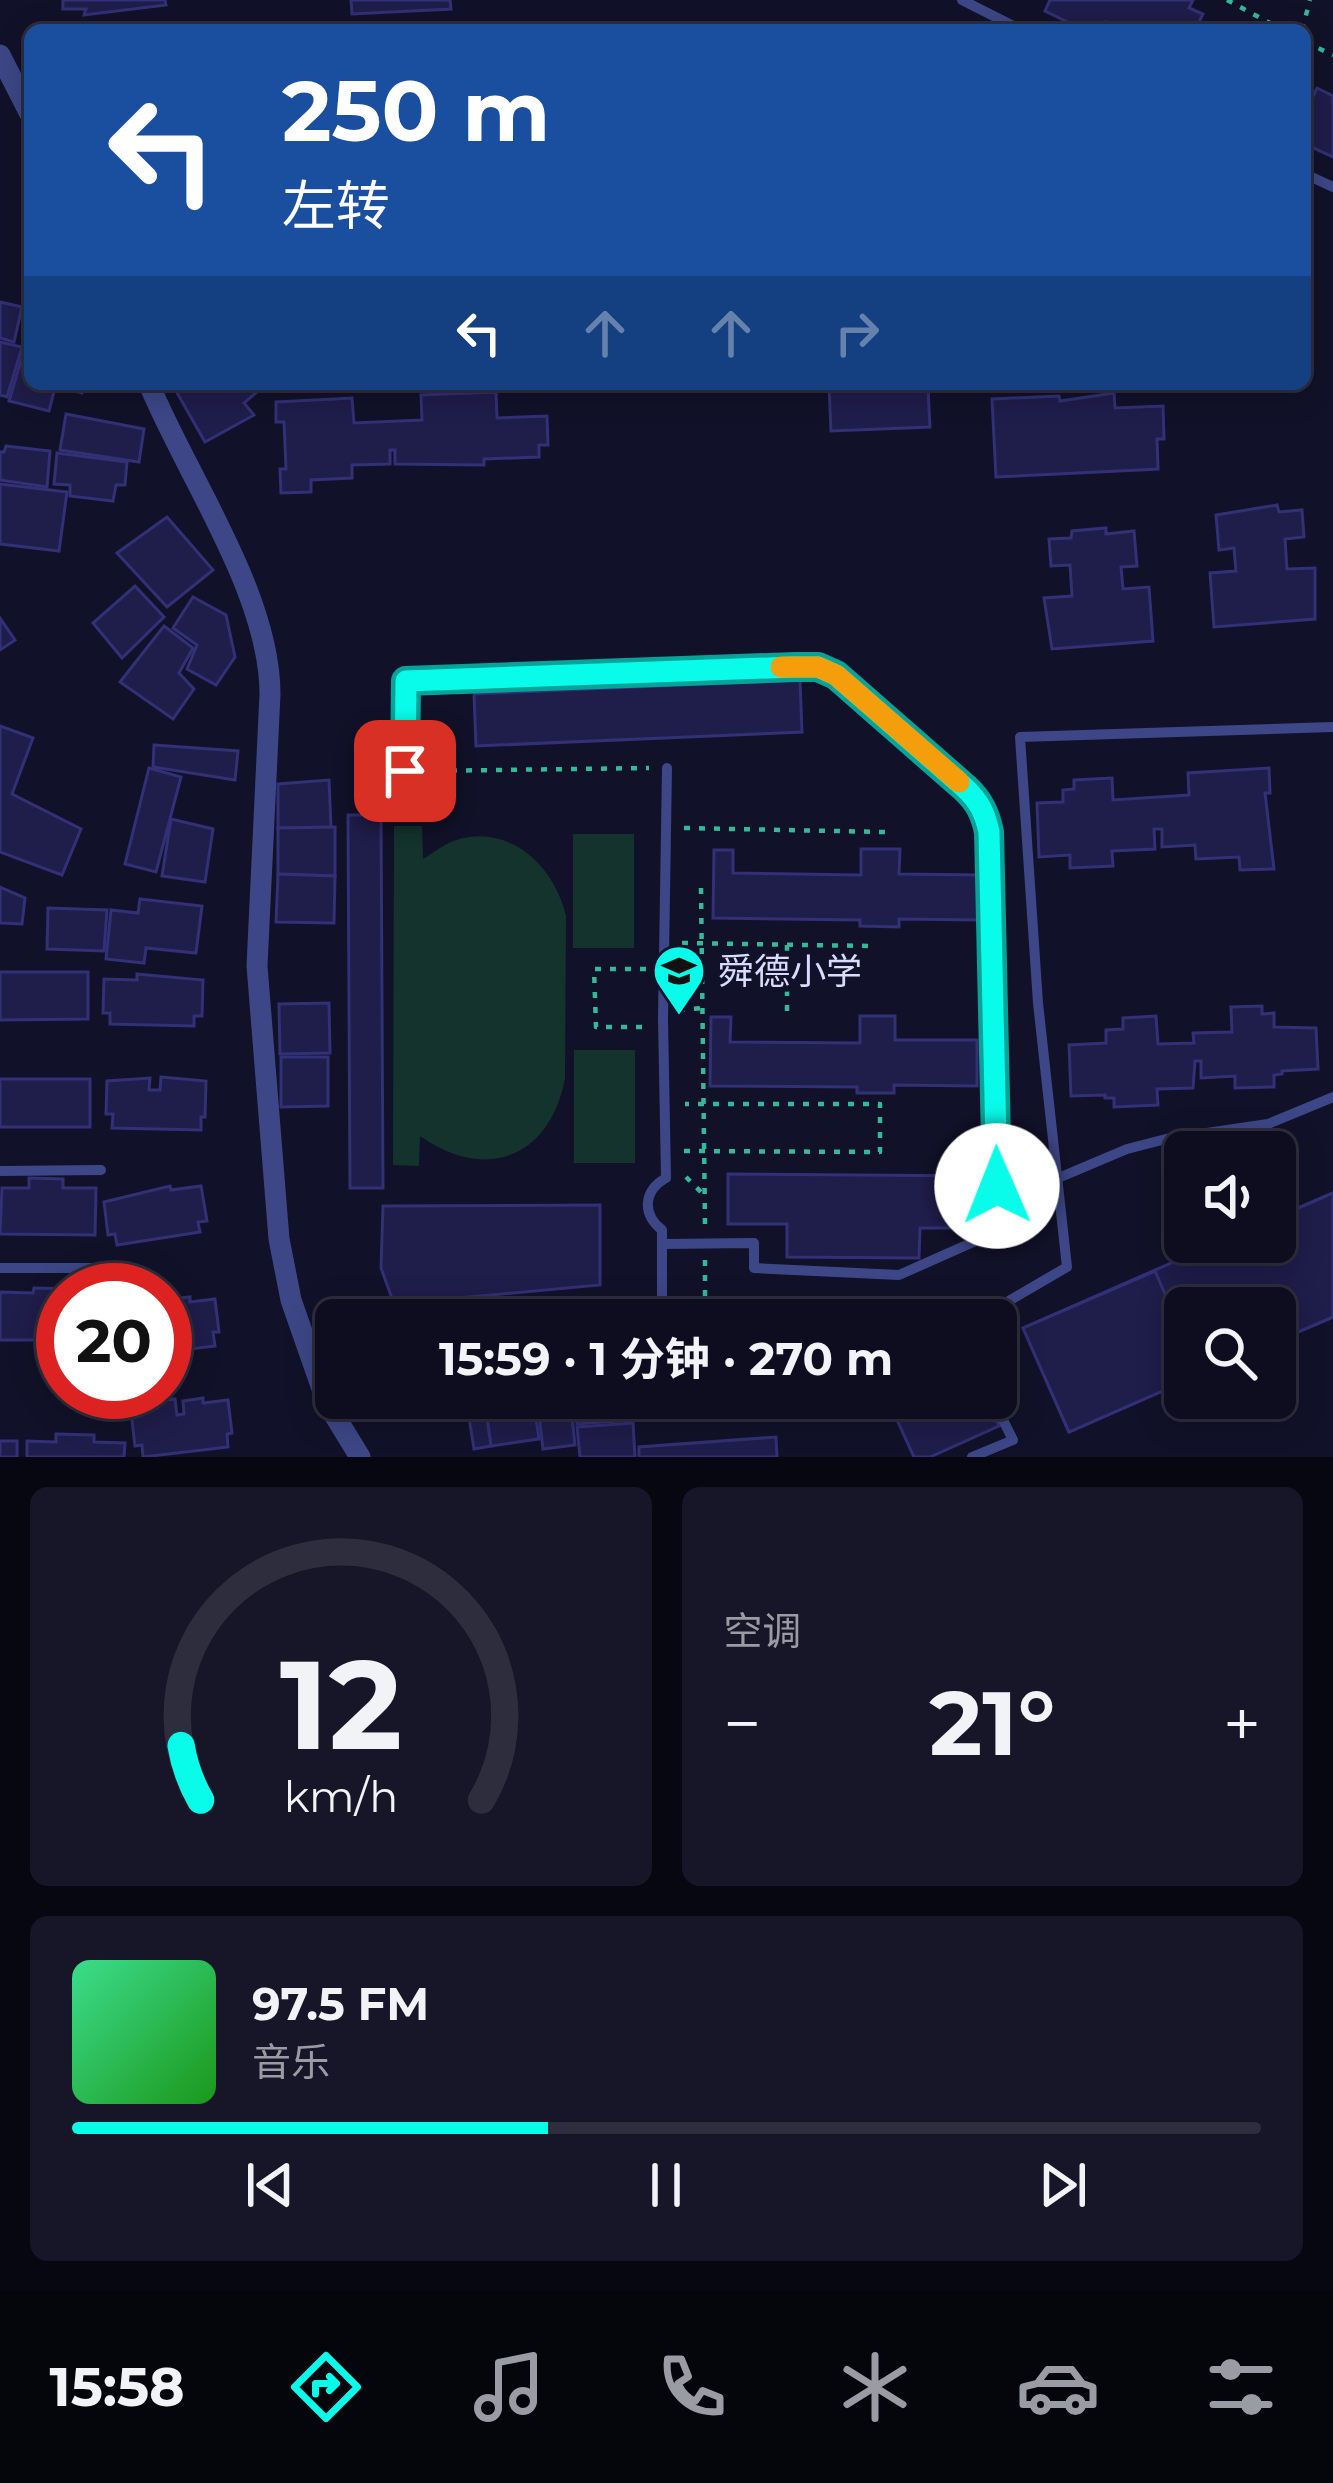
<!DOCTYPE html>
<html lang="zh">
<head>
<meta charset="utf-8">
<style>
	:root { --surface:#0d0d1f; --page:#161628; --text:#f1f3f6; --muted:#9a9ca4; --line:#2d2d3d; --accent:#09fbea }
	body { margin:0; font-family:Montserrat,"Noto Sans SC",sans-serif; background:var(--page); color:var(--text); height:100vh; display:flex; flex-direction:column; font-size:45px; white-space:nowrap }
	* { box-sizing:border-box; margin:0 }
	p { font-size:39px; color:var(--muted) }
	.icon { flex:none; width:66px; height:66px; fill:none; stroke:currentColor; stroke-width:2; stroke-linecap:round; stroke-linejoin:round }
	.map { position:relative; height:1457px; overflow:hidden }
	.side { display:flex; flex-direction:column; gap:30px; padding:30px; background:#070711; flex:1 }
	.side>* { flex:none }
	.guide { position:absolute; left:24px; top:24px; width:1287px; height:366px; border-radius:18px; box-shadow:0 6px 30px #0003,0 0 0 3px var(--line); background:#1a4fa0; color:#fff; overflow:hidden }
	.tools { position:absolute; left:1164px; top:1131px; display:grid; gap:24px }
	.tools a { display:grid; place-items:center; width:132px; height:132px; border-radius:18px; background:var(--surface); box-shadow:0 6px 30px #0003,0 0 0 3px var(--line); font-size:60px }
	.speed { position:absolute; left:36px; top:1263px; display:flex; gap:24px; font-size:60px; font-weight:700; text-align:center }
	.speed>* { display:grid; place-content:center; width:156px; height:156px; border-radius:50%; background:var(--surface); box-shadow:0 6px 30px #0003,0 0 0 3px var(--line); line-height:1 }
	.speed .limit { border:18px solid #d22; background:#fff; color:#111 }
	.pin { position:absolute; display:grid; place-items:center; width:102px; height:102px; color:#fff; margin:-51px; border-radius:24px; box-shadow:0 6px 18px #0006 }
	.me { position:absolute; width:132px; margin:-66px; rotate:359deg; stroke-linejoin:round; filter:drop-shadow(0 0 9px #0008) }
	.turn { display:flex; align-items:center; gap:42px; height:252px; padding:0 60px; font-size:54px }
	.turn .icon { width:156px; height:156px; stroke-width:2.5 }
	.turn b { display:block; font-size:84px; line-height:102px }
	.lanes { display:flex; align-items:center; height:114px; padding:0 60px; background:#0003; justify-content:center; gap:60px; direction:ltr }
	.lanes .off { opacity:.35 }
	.big { font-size:90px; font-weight:700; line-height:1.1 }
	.side .card { flex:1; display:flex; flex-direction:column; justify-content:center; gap:18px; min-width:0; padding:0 42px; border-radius:18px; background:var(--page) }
	.side .dial { align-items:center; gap:0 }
	.dial svg { height:312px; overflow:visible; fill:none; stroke:var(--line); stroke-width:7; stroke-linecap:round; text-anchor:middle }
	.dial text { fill:var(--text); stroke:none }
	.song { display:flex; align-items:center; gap:36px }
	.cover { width:144px; height:144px; border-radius:18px; background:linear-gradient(135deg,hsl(150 70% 55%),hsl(120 70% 35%)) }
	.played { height:12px; border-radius:6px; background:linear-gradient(90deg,var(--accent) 40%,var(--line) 40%) }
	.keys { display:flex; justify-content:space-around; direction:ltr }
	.heat { display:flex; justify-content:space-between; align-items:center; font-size:66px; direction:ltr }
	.side .tiles { flex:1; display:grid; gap:30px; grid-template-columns:1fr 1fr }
	.card:last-child { grid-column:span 2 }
	.trip { position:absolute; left:315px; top:1299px; width:702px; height:120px; border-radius:18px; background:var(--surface); box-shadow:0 6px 30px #0003,0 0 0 3px var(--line); font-weight:700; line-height:120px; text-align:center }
	.tabs { display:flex; height:192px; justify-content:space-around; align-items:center; background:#05050c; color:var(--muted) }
	.tabs .icon { width:84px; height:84px }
	.tabs .current { color:var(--accent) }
	.tabs b { font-size:54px; color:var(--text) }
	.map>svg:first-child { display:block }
	.green { fill:#14332d }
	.building { fill:#1f1d4a; stroke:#323076; stroke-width:3 }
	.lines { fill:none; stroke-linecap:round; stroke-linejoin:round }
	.path { stroke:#32ba9b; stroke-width:4.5; stroke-dasharray:6 9; stroke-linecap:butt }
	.lane { stroke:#3d4787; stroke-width:10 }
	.street { stroke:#3d4787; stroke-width:21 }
	.route-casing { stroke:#06a398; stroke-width:30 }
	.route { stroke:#09fbea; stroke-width:21 }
	.slow { stroke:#f59e0b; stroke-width:21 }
	.labels { text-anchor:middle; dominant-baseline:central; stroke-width:12; stroke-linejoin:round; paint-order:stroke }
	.poi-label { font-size:36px; fill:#dadcfe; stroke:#111129; text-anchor:start }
</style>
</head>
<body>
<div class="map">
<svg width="1333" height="1457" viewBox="0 0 1333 1457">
	<rect width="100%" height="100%" fill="#111129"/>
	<g class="green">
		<path d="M394,826H422L423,859C433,853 444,844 456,840C510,823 555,867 566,916L565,1079C549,1159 485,1182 420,1136L419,1166L393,1165Z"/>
		<rect x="573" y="834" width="61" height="114"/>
		<rect x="574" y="1050" width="61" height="113"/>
	</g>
	<g class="building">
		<polygon points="63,0 165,0 166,5 84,15 86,9 63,9"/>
		<polygon points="351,0 450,0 451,9 352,14"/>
		<polygon points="1050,0 1193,0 1189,8 1203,14 1198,24 1210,30 1119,30 1106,22 1102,30 1084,30 1045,11"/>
		<polygon points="1317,88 1333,96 1333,157 1305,144 1305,113"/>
		<polygon points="0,302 22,307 14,342 0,338"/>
		<polygon points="0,342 22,347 7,397 0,395"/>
		<polygon points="22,357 30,359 30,384 56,384 49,411 9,401"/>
		<polygon points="59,384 84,384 82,393 59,387"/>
		<polygon points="172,384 254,384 258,391 244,403 254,415 205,442"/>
		<polygon points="905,384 905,389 928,388 930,427 831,431 829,386"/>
		<polygon points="496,392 497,418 547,416 548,445 539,445 539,457 484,459 484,465 395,464 395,450 390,450 390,464 352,465 352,478 311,480 311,492 281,493 280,469 286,469 284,422 276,422 276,402 352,398 354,423 422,420 421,395"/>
		<polygon points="1114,393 1115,408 1163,406 1164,439 1157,439 1158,469 996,477 992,399 1059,396 1060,401"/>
		<polygon points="66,414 144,429 139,462 60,450"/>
		<polygon points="6,446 50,451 47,487 0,480 0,452 4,452"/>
		<polygon points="57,453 127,462 125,485 116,485 113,501 70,496 70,485 54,484"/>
		<polygon points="0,484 67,492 59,551 0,544"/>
		<polygon points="1277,505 1279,512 1302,510 1304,537 1285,539 1287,569 1315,568 1315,619 1214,627 1210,573 1236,571 1234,548 1219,550 1216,515"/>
		<polygon points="167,517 213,570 167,607 117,553"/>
		<polygon points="1106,528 1106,534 1134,531 1137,566 1121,567 1123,589 1149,587 1153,641 1052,649 1044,598 1072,596 1070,565 1051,566 1049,539 1071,538 1072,531"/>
		<polygon points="135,586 164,617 122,658 93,623"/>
		<polygon points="193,597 226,615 235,657 216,685 187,669 197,645 173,628"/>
		<polygon points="0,618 15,640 0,650"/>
		<polygon points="164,626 193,648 179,673 194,689 173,719 120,682"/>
		<polygon points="800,680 802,732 476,746 474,694"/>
		<polygon points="0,726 33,738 12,794 81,829 62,875 0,852"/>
		<polygon points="154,745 238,751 235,780 153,767"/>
		<polygon points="149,768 181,777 156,872 125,864"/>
		<polygon points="1269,768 1270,793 1265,793 1274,869 1240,870 1239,857 1196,859 1195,845 1162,847 1162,829 1154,829 1155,849 1112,851 1113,866 1070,868 1070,855 1039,857 1037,803 1063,802 1063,790 1074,789 1074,780 1112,778 1113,800 1189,795 1188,773"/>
		<polygon points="329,780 331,827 278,828 278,784"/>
		<polygon points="348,815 381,815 383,1188 350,1188"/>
		<polygon points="171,819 213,829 205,882 162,876"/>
		<polygon points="335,827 335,876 278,874 278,828"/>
		<polygon points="861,849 900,849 899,874 980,875 980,920 899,919 899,927 860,926 860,920 713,918 714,850 733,850 733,873 861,875"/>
		<polygon points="278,874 335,876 334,923 276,922"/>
		<polygon points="0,887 25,898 22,924 0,923"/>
		<polygon points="140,899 202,906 196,953 146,948 144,963 106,959 111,910 138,913"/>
		<polygon points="48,908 107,910 104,951 47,949"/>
		<polygon points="0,972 88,972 88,1019 0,1020"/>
		<polygon points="137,974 203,980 202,1016 194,1016 194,1026 110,1024 110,1013 103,1013 104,979 137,980"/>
		<polygon points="329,1003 330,1053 280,1054 279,1004"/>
		<polygon points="1262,1006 1262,1014 1274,1013 1274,1027 1316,1028 1318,1069 1282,1071 1282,1074 1274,1075 1274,1087 1235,1088 1235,1076 1201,1078 1201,1061 1195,1061 1193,1088 1157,1089 1158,1105 1114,1107 1114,1098 1105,1098 1105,1095 1071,1096 1069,1045 1106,1043 1106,1030 1123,1029 1123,1018 1156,1016 1158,1044 1194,1043 1193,1033 1232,1032 1231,1007"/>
		<polygon points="860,1016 895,1016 895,1040 977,1040 977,1086 894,1085 894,1093 857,1093 857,1087 710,1086 711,1017 731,1017 730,1042 860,1043"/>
		<polygon points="281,1057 328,1057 328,1106 281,1107"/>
		<polygon points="161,1077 206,1081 205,1117 201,1117 201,1130 112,1128 113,1114 106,1114 107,1081 150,1078 149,1090 160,1090"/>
		<rect x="0" y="1079" width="90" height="48"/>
		<polygon points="728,1174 982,1176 981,1228 920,1228 919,1258 787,1257 787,1224 728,1224"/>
		<polygon points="29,1178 63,1179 63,1188 96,1188 95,1235 0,1234 2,1188 29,1188"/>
		<polygon points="170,1186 171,1190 201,1186 207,1221 198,1222 200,1232 117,1245 115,1234 108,1235 104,1202"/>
		<polygon points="1333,1193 1333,1317 1291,1335 1251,1242 1275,1242 1275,1218"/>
		<polygon points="1333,1193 1333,1317 1275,1342 1275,1308 1185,1308 1185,1381 1069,1432 1023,1328 1219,1242 1275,1242 1275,1218"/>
		<polygon points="600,1205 600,1285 394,1304 381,1268 383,1206"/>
		<polygon points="1155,1271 1185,1340 1185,1381 1069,1432 1023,1328"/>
		<polygon points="34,1288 82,1289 63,1290 63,1340 0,1340 0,1292 33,1293"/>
		<polygon points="190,1297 190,1302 215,1299 219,1332 213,1332 215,1346 165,1352 165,1313 171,1312 170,1299"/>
		<polygon points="203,1398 203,1403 228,1400 232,1433 227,1434 228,1447 143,1457 142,1445 135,1446 131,1412 157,1408 156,1401 175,1399 177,1415 184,1414 183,1401"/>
		<polygon points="484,1398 533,1398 539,1439 491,1446"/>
		<polygon points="484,1398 491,1446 474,1449 466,1399"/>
		<polygon points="537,1398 570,1398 575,1445 543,1449"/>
		<polygon points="575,1398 630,1398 631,1420 577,1424"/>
		<polygon points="633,1398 768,1398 768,1399 634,1408"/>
		<polygon points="771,1398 807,1398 808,1412 771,1413"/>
		<polygon points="887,1398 926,1398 930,1407 951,1398 986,1398 999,1426 930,1457 914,1457"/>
		<polygon points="633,1423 635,1457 580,1457 577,1427"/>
		<polygon points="56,1434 94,1435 94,1442 125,1443 124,1457 27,1457 27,1441 56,1442"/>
		<polygon points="776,1437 777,1457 639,1457 639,1447"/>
		<rect x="0" y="1441" width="17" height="16"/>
	</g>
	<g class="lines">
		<g class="path">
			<polyline points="1227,0 1283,30"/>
			<polyline points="1302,30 1310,0"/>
			<polyline points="1305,42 1333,55"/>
			<polyline points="421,771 649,768"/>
			<polyline points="684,828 885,832"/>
			<polyline points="701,888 705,1224"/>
			<polyline points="682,943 871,946"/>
			<polyline points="787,945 787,1018"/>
			<polyline points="679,1010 703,1008"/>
			<polyline points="642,1027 596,1027 594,969 646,969"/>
			<polyline points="684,1151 880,1152 880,1104 685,1104"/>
			<polyline points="686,1177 703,1194"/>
			<polyline points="705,1260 705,1320"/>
		</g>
		<g class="lane">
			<polyline points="962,0 1021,30"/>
			<polyline points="1305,174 1333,187"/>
			<polyline points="405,771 406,681 818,667 836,675 979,802 990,832 998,1231 899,1275 754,1268 754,1243 662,1244"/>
			<polyline points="0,1171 101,1170"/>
			<polyline points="1056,1179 1127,1149 1166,1139 1268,1124 1333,1097"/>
			<polyline points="0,1268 116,1268"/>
			<polyline points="990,1312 1067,1267 1038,1003 1020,737 1333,727"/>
			<path d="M662,1320V1230C642,1214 643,1191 666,1178L663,1019L667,768"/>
			<polyline points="803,1320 934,1315 939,1320"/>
			<polyline points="304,1341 336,1339"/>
			<polyline points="972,1457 1013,1440 992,1398"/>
		</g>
		<g class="street">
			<polyline points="0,55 30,114"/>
			<path d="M149,384C188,478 270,594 270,694L257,966L279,1239L291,1300L327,1403L360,1457"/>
		</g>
	</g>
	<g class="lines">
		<g class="route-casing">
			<path id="route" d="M405,771L406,681L795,667H818L836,675L965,788C979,801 985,813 989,832L997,1186"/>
		</g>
		<use href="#route" class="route"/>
		<polyline class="slow" points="781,667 818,667 836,675 959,782"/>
	</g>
	<defs>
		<g id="school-pin" transform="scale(2.7)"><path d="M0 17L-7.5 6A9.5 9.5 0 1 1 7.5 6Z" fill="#09fbea" stroke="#111129"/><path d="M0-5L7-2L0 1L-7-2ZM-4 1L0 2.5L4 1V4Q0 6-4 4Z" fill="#111"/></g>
	</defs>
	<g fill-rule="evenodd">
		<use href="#school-pin" x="679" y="971"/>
	</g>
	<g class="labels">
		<g class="poi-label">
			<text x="718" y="971">舜德小学</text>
		</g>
	</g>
</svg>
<div class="tools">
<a><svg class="icon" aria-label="sound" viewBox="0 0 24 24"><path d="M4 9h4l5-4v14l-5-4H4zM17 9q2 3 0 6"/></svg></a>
<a><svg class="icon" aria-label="search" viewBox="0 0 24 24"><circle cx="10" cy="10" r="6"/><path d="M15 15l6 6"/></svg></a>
</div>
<div class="speed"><div class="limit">20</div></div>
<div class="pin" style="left:405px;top:771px;background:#d93025"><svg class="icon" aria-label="arrive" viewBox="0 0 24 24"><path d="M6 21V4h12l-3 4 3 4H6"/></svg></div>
<svg class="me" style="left:997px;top:1186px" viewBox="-20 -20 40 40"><circle r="19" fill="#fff"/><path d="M0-13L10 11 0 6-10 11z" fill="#09fbea"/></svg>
<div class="trip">15:59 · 1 分钟 · 270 m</div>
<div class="guide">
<div class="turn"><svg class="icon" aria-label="left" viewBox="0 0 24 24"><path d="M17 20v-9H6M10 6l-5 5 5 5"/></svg><div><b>250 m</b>左转</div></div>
<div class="lanes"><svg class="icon" aria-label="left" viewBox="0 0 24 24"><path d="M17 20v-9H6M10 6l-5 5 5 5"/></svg><svg class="icon off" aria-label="ahead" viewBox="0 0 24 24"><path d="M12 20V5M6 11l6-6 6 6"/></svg><svg class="icon off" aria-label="ahead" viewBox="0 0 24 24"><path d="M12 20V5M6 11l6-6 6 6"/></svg><svg class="icon off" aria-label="right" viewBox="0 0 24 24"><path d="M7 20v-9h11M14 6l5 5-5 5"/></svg></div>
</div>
</div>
<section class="side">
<div class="tiles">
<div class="card dial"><svg viewBox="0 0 100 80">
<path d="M14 69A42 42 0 1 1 86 69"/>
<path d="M14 69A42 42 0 0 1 9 55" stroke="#09fbea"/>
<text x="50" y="56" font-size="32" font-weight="700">12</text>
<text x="50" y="72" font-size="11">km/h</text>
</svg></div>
<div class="card"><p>空调</p>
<div class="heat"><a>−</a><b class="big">21°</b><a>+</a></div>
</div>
<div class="card">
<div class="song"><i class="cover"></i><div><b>97.5 FM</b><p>音乐</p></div></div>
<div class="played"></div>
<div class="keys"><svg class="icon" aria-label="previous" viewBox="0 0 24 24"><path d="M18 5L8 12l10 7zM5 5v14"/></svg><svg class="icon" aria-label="pause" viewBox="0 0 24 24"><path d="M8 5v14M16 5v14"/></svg><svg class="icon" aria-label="next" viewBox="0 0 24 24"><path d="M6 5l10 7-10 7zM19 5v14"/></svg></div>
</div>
</div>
</section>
<nav class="tabs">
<b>15:58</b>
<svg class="icon current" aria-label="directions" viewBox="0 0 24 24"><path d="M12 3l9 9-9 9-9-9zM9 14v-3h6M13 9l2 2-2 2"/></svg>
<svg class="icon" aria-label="music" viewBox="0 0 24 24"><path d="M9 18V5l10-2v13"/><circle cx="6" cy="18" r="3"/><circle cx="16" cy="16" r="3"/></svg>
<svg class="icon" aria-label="phone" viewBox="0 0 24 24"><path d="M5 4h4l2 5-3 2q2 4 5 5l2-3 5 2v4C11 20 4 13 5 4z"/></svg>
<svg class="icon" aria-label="climate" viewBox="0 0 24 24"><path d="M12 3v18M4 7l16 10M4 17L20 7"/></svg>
<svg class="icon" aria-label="car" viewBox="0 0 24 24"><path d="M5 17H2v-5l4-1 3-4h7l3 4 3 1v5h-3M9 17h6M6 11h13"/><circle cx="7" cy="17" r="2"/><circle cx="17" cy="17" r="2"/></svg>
<svg class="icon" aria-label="filters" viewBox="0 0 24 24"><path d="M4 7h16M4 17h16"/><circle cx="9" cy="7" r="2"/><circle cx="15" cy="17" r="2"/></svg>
</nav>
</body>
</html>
